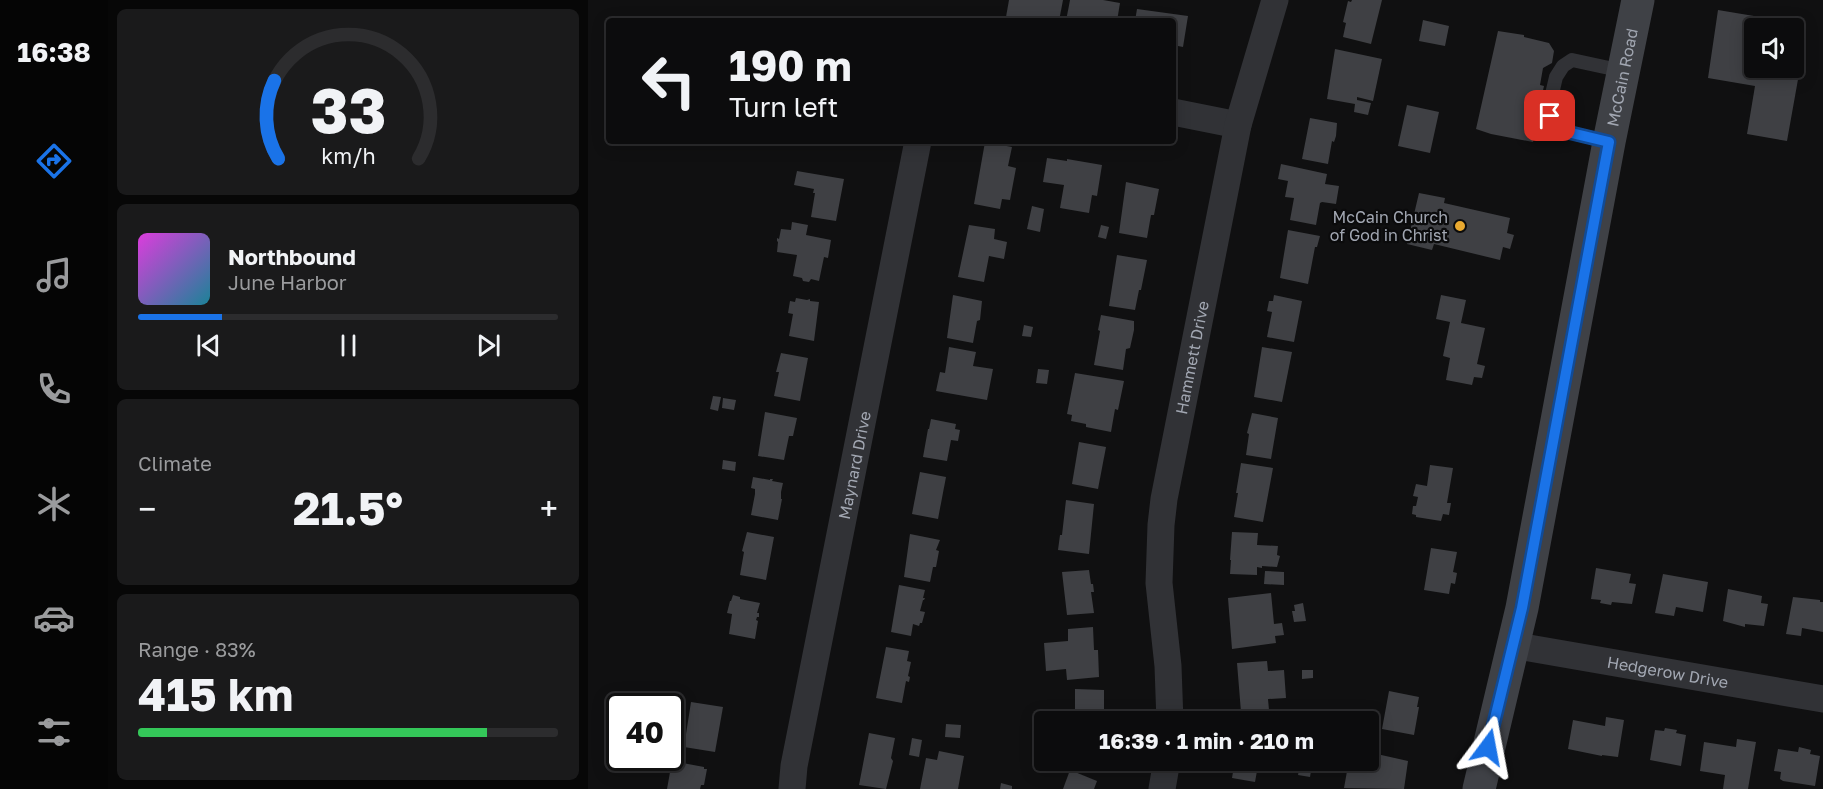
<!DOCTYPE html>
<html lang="en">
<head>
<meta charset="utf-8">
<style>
	:root { --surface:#0c0c0d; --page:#1a1a1b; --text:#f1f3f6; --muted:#9a9b9d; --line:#2c2c2e; --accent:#1a73e8 }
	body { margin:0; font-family:"Golos Text",sans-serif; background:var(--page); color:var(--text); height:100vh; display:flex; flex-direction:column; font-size:22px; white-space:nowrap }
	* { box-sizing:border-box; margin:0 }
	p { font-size:20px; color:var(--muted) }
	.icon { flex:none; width:33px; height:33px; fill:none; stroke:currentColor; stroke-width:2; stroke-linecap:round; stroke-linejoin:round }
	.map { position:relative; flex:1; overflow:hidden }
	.details { display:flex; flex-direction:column; gap:9px; padding:9px; background:#070707; width:480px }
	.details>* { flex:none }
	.guide { position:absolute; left:18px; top:18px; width:570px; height:126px; border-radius:6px; box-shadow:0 3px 15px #0003,0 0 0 2px var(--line); background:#0c0c0d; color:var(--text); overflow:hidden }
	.buttons { position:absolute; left:1156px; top:18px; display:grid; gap:12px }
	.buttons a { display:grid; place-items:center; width:60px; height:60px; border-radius:6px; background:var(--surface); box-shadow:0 3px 15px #0003,0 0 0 2px var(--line); font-size:30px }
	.speed { position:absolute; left:18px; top:693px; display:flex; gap:12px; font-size:30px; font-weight:700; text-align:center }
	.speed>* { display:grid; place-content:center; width:78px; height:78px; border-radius:50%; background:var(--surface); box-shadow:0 3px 15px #0003,0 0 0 2px var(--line); line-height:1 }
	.speed .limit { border:3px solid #111; border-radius:9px; background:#fff; color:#111 }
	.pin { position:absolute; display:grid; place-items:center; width:51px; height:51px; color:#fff; margin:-26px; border-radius:12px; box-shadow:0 3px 9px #0006 }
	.me { position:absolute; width:66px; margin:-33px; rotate:13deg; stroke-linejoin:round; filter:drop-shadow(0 0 4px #0008) }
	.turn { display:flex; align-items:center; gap:21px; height:126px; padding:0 24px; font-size:27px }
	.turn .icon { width:78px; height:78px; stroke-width:2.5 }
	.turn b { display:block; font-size:42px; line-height:51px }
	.big { font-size:45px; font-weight:700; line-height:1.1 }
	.details .widget { flex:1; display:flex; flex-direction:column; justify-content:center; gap:9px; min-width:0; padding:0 21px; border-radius:9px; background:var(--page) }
	.details .dial { align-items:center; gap:0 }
	.dial svg { height:156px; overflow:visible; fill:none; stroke:var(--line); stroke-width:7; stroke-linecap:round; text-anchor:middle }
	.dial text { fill:var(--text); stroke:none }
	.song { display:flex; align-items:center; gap:18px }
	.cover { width:72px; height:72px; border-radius:9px; background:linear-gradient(135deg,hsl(300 70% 55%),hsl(190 70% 35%)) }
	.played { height:6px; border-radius:3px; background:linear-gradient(90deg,var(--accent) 20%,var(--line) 20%) }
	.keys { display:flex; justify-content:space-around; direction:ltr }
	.heat { display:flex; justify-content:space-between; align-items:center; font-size:33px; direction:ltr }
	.charge { height:9px; border-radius:4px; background:linear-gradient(90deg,#34c759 83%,var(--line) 0) }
	.trip { position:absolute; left:446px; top:711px; width:345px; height:60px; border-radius:6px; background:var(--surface); box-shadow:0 3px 15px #0003,0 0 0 2px var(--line); font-weight:700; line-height:60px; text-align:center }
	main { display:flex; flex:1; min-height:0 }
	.tabs { display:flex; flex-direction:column; width:108px; justify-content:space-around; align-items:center; background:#050505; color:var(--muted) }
	.tabs .icon { width:42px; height:42px }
	.tabs .current { color:var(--accent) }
	.tabs b { font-size:27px; color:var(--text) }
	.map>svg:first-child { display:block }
	.building { fill:#3f4044 }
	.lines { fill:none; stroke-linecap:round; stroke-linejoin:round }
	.lane { stroke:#313236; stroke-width:14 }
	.street { stroke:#313236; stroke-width:27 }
	.secondary { stroke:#3f4146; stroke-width:33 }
	.route-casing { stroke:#114b97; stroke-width:15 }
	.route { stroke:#1a73e8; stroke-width:10 }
	.poi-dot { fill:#e9a930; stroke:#0b0b0c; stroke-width:2 }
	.labels { text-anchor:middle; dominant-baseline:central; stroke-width:4.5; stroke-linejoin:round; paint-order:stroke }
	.street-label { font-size:16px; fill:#a2a7b2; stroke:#0b0b0c }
	.poi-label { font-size:16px; fill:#a2a7b2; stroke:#0b0b0c; text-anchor:end }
</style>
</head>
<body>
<main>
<nav class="tabs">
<b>16:38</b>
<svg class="icon current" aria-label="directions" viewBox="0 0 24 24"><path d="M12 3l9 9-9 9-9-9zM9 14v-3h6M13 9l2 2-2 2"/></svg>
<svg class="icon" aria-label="music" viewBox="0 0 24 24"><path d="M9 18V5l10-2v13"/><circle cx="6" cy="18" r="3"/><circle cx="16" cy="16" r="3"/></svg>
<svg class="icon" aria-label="phone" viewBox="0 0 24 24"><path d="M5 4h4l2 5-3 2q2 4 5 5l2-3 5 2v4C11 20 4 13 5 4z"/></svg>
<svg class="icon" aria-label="climate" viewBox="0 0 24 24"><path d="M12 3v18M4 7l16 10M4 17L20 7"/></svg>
<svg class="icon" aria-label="car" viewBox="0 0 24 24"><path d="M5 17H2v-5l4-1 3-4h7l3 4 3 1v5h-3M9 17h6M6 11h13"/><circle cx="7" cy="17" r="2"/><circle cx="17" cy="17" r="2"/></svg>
<svg class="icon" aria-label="filters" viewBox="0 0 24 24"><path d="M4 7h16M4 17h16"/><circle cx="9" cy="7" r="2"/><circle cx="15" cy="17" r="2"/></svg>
</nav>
<section class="details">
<div class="widget dial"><svg viewBox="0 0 100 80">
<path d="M14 69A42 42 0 1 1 86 69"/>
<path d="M14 69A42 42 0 0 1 12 29" stroke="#1a73e8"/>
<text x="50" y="56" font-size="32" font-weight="700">33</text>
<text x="50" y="72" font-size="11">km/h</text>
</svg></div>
<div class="widget">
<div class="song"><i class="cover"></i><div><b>Northbound</b><p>June Harbor</p></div></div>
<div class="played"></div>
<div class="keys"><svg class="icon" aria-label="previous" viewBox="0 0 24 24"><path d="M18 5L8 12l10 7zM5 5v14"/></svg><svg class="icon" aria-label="pause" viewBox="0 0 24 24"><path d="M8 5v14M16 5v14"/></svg><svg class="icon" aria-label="next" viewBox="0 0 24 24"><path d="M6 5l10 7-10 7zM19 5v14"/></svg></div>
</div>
<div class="widget"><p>Climate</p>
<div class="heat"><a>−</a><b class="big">21.5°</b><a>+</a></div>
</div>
<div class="widget"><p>Range · 83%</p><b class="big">415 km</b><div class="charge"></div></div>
</section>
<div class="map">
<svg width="1235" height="789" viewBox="0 0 1235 789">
	<rect width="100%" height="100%" fill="#101011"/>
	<g class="building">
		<polygon points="421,0 475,0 471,21 437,21 418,17"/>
		<polygon points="482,0 515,0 532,3 529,21 478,21"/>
		<polygon points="764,0 794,0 783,44 755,37 758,23 755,22 760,1 763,2"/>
		<polygon points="549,9 600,16 595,47 585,45 585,21 547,21"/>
		<polygon points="1130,10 1190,20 1191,17 1202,19 1202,22 1212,24 1207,49 1206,28 1167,28 1167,68 1206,68 1206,56 1214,57 1199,141 1159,134 1167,86 1120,78"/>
		<polygon points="835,20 861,26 857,46 831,41"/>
		<polygon points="910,31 936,35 936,37 961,43 966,51 964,63 955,68 952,85 956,86 953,99 948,98 946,108 952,109 945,142 903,134 888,129"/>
		<polygon points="747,49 794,59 785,101 769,97 769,100 783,103 780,115 766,112 767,104 739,99"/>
		<polygon points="819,105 851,112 842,153 810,146"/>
		<polygon points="722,118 749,123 748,136 746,142 744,141 740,164 714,159"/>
		<polygon points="397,142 424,147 420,166 428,168 422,200 414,199 412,209 386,204"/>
		<polygon points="459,158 479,161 479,159 514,165 509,196 504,195 501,213 472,208 476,185 455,182"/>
		<polygon points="693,164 739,174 737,184 751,186 748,204 734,202 732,203 728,225 702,220 706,198 697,197 700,181 690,179"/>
		<polygon points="209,171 256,179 248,221 223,217 227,193 225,193 226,189 206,185"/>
		<polygon points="538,182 571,189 566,215 563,215 559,238 531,233"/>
		<polygon points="831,193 857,198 856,203 922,218 919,233 926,235 922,249 915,247 912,260 846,244 844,250 819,244"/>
		<polygon points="444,206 456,209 452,232 439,229"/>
		<polygon points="204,222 220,225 218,235 243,240 240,258 236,257 231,281 223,279 221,282 215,281 214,278 205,276 209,255 189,252 190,242 189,241 189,238 191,239 193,229 203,230"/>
		<polygon points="381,225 407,229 406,239 419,242 416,259 401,256 396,282 370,277"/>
		<polygon points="513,225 521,227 518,239 510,237"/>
		<polygon points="700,230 732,236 729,247 727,247 720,284 692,278"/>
		<polygon points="529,255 559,260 553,290 551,290 547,310 521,306"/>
		<polygon points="365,295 394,301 392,320 389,321 385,343 359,338"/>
		<polygon points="686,295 714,301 706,342 679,337 684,312 679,311 681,301 685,301"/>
		<polygon points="853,295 878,300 873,323 897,328 889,364 897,366 894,378 886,377 884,385 858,380 862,358 855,356 862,322 848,319"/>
		<polygon points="208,298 219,300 222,299 222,301 231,302 226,341 201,336 205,314 200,313 202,301 207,302"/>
		<polygon points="513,315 546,321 546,330 542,348 538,349 535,370 506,365 512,331 510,330"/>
		<polygon points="436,325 445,327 443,337 434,336"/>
		<polygon points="361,347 388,352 385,366 405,369 399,400 348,391 352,372 357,373"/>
		<polygon points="674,347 704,352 694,402 666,397"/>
		<polygon points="193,353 220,358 212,401 186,396 191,372 188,372"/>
		<polygon points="450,369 461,370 459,384 448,383"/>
		<polygon points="487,373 536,381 530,410 527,409 523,432 498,427 498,424 483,421 484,415 479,414"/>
		<polygon points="125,396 133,397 130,411 122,409"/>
		<polygon points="135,398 148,400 146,410 134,408"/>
		<polygon points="177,412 209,418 205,436 201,436 196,460 170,456"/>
		<polygon points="664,413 690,418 683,459 658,455 661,434 659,433"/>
		<polygon points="343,419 368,424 367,429 372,430 370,441 363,440 359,461 335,457 340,429 341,429"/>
		<polygon points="491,442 518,447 510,489 484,484"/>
		<polygon points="135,460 148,462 147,471 134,469"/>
		<polygon points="653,463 685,468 675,522 646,517 650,493 648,493"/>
		<polygon points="842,465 865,468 859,503 863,503 861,515 855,514 853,521 828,517 828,515 824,514 825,506 828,506 830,497 825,496 828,484 839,486"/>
		<polygon points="332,472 358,477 350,519 324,514"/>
		<polygon points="165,477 182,480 182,479 185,479 184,481 195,483 193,492 193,499 194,499 190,520 163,515 167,494 167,489 163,488"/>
		<polygon points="478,500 506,504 501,554 470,550 472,535 474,535"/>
		<polygon points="159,532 186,537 178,580 152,575 156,552 154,551"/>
		<polygon points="644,532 670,533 669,545 690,546 689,555 692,556 689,567 674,566 674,568 669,567 669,575 642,574 643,560 642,560"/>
		<polygon points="322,534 352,540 348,550 351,551 348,567 345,567 342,582 316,577"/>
		<polygon points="843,548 869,552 865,572 869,573 867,584 863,583 861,594 836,590"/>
		<polygon points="1008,568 1043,574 1041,583 1048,584 1044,604 1024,602 1023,605 1012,603 1013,600 1003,599"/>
		<polygon points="501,570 503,584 505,584 506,592 503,592 506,613 479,615 474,572"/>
		<polygon points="677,571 696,572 696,585 676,584"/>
		<polygon points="1075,574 1120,582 1115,612 1088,607 1086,616 1067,613"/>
		<polygon points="311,585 337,590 335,598 337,598 336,600 335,600 332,611 337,612 334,623 332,623 331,626 325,624 323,636 303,632"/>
		<polygon points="1140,589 1174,596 1173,603 1180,604 1176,626 1157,624 1157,627 1135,621"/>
		<polygon points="683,593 686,624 694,623 696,635 687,636 688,643 644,649 640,598"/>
		<polygon points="145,595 152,597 152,599 172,603 169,613 171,613 171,617 169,617 168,620 170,621 167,639 141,634 144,614 139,613 142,601 143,601"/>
		<polygon points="1205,597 1232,600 1232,602 1235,602 1235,632 1214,628 1213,636 1198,634"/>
		<polygon points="715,603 718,621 706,622 704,611 707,611 706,605"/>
		<polygon points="505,627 506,650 510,650 511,677 479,680 478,669 458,671 456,643 480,641 480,629"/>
		<polygon points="298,647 321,651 319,661 323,662 320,676 322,677 321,682 318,681 314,703 288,698"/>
		<polygon points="679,661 680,671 696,670 698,698 680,699 681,710 653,712 649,663"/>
		<polygon points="714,670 725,670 725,678 714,679"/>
		<polygon points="487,689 516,690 516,718 513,718 513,722 489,722 489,715 487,715"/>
		<polygon points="801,691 831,697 829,707 831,707 826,735 794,729"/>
		<polygon points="103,702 135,707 127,752 96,747"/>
		<polygon points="1018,717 1036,720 1030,757 1014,755 1014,756 980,749 985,720 1017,726"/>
		<polygon points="358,724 373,725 372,738 357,737"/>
		<polygon points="1077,728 1089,730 1088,733 1098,735 1093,766 1062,760 1067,730 1076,731"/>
		<polygon points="281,733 307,738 303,758 305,761 298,789 271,785"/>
		<polygon points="324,738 334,740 331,757 321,755"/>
		<polygon points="1149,739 1168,742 1160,789 1135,789 1137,775 1112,771 1116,742 1148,747"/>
		<polygon points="1211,747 1223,750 1222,754 1232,756 1227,786 1195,781 1192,779 1193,772 1186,771 1190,749 1210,752"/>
		<polygon points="351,751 376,756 370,789 332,789 338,758 349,760"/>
		<polygon points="780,752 820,761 816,789 756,788 761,760 780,760"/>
		<polygon points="647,760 674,760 672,771 669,771 667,782 644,778"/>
		<polygon points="84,761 116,767 116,769 119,769 116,785 113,785 112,789 79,789"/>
		<polygon points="712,764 724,765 722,777 710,775"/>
		<polygon points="482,770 509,781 506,789 475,789"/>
		<polygon points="413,783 424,786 424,789 412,789"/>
	</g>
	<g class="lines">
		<polyline class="lane" points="1021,142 971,130 962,116 961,107 968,77 975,66 984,60 1035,71"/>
		<g class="street">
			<polyline points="585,112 650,125"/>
			<path id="s1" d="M924,645L1235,699"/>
			<path id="s2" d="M582,722L580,666L571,583L573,525L576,499L650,125L687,0"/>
			<path id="s3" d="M204,789L206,766C248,558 290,350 330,141"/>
			<polyline points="574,789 579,760"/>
		</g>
		<path class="secondary" id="s4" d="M891,789L934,608L1021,142L1050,0"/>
	</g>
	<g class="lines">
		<g class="route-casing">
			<polyline id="route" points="900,747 934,608 1021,142 971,130 962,116"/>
		</g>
		<use href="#route" class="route"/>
	</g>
	<circle class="poi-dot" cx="872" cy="226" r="6"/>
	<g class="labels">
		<g class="street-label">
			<text stroke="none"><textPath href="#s4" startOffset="726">McCain Road</textPath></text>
			<text stroke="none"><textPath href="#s2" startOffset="368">Hammett Drive</textPath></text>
			<text stroke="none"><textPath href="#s3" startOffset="330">Maynard Drive</textPath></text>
			<text stroke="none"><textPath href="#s1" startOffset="158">Hedgerow Drive</textPath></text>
		</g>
		<g class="poi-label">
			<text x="860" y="217">McCain Church<tspan x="860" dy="18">of God in Christ</tspan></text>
		</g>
	</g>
</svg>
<div class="buttons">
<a><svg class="icon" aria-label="sound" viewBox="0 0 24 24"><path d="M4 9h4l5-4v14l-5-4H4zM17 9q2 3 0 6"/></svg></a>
</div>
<div class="speed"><div class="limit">40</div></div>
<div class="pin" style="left:962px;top:116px;background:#d93025"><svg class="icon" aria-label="arrive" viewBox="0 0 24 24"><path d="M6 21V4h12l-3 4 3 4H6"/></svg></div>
<svg class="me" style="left:900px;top:747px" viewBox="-20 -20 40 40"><path d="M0-17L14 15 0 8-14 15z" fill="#1a73e8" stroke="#fff" stroke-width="4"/></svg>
<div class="trip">16:39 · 1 min · 210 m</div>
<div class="guide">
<div class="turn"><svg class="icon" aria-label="left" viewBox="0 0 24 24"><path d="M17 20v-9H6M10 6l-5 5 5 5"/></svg><div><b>190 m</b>Turn left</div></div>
</div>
</div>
</main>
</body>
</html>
